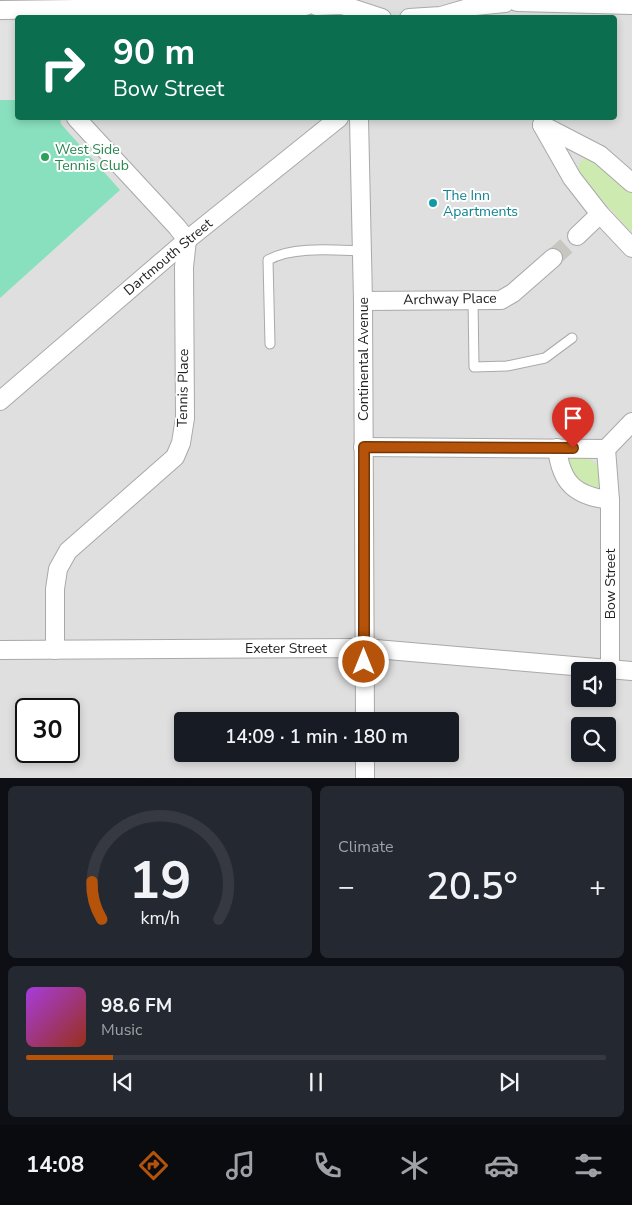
<!DOCTYPE html>
<html lang="en">
<head>
<meta charset="utf-8">
<style>
	:root { --surface:#171b24; --page:#242831; --text:#f1f3f6; --muted:#9ea1a6; --line:#363941; --accent:#b45309 }
	body { margin:0; font-family:"Nunito Sans",sans-serif; background:var(--page); color:var(--text); height:100vh; display:flex; flex-direction:column; font-size:19px; white-space:nowrap }
	* { box-sizing:border-box; margin:0 }
	p { font-size:16px; color:var(--muted) }
	.icon { flex:none; width:28px; height:28px; fill:none; stroke:currentColor; stroke-width:2; stroke-linecap:round; stroke-linejoin:round }
	.map { position:relative; height:778px; overflow:hidden }
	.sheet { display:flex; flex-direction:column; gap:8px; padding:8px; background:#0d0f14; flex:1 }
	.sheet>* { flex:none }
	.hud { position:absolute; left:15px; top:15px; width:602px; height:105px; border-radius:5px; box-shadow:0 2px 8px #0003; background:#0b6e4f; color:#fff; overflow:hidden }
	.tools { position:absolute; left:571px; top:662px; display:grid; gap:10px }
	.tools a { display:grid; place-items:center; width:45px; height:45px; border-radius:5px; background:var(--surface); box-shadow:0 2px 8px #0003; font-size:25px }
	.speed { position:absolute; left:15px; top:698px; display:flex; gap:10px; font-size:25px; font-weight:700; text-align:center }
	.speed>* { display:grid; place-content:center; width:65px; height:65px; border-radius:50%; background:var(--surface); box-shadow:0 2px 8px #0003; line-height:1 }
	.speed .limit { border:2px solid #111; border-radius:8px; background:#fff; color:#111 }
	.pin { position:absolute; display:grid; place-items:center; width:42px; height:42px; color:#fff; margin:-51px -21px; border-radius:50% 50% 50% 0; rotate:-45deg; box-shadow:0 0 5px #0007 }
	.pin .icon { rotate:45deg }
	.me { position:absolute; width:55px; margin:-28px; rotate:0deg; stroke-linejoin:round; filter:drop-shadow(0 0 4px #0008) }
	.turn { display:flex; align-items:center; gap:18px; height:105px; padding:0 15px; font-size:22px }
	.turn .icon { width:65px; height:65px; stroke-width:2.5 }
	.turn b { display:block; font-size:35px; line-height:42px }
	.big { font-size:38px; font-weight:600; line-height:1.1 }
	.sheet .card { flex:1; display:flex; flex-direction:column; justify-content:center; gap:8px; min-width:0; padding:0 18px; border-radius:8px; background:var(--page) }
	.sheet .dial { align-items:center; gap:0 }
	.dial svg { height:130px; overflow:visible; fill:none; stroke:var(--line); stroke-width:7; stroke-linecap:round; text-anchor:middle }
	.dial text { fill:var(--text); stroke:none }
	.song { display:flex; align-items:center; gap:15px }
	.cover { width:60px; height:60px; border-radius:8px; background:linear-gradient(135deg,hsl(280 70% 55%),hsl(10 70% 35%)) }
	.played { height:5px; border-radius:2px; background:linear-gradient(90deg,var(--accent) 15%,var(--line) 15%) }
	.keys { display:flex; justify-content:space-around; direction:ltr }
	.heat { display:flex; justify-content:space-between; align-items:center; font-size:28px; direction:ltr }
	.sheet .tiles { flex:1; display:grid; gap:8px; grid-template-columns:1fr 1fr }
	.card:last-child { grid-column:span 2 }
	.trip { position:absolute; left:174px; top:712px; width:285px; height:50px; border-radius:5px; background:var(--surface); box-shadow:0 2px 8px #0003; font-weight:600; line-height:50px; text-align:center }
	.tabs { display:flex; height:80px; justify-content:space-around; align-items:center; background:#090b0e; color:var(--muted) }
	.tabs .icon { width:35px; height:35px }
	.tabs .current { color:var(--accent) }
	.tabs b { font-size:22px; color:var(--text) }
	.map>svg:first-child { display:block }
	.residential { fill:#e0dfdf; fill-rule:evenodd }
	.grass { fill:#cdebb0 }
	.pitch { fill:#88e0be }
	.parking { fill:#e2e2e2 }
	.lines { fill:none; stroke-linecap:round; stroke-linejoin:round }
	.street-tunnel { stroke:#c8c6c1; stroke-width:18; stroke-dasharray:18 9; stroke-linecap:butt }
	.lane-casing { stroke:#a9a9a9; stroke-width:11 }
	.street-casing { stroke:#a9a9a9; stroke-width:20 }
	.lane { stroke:#fff; stroke-width:9 }
	.street { stroke:#fff; stroke-width:18 }
	.route-casing { stroke:#753606; stroke-width:12 }
	.route { stroke:#b45309; stroke-width:9 }
	.leisure-dot { fill:#2e9e5b; stroke:#fff; stroke-width:2 }
	.culture-dot { fill:#0f9aa8; stroke:#fff; stroke-width:2 }
	.labels { text-anchor:middle; dominant-baseline:central; stroke-width:4; stroke-linejoin:round; paint-order:stroke }
	.leisure-label { font-size:14px; fill:#27864d; stroke:#fff; text-anchor:start }
	.culture-label { font-size:14px; fill:#0d838f; stroke:#fff; text-anchor:start }
	.street-label { font-size:14px; fill:#222; stroke:#fff }
</style>
</head>
<body>
<div class="map">
<svg width="632" height="778" viewBox="0 0 632 778">
	<rect width="100%" height="100%" fill="#f2efe9"/>
	<path class="residential" d="M0,0H632V777L0,778ZM18,18H615V118H18ZM580,671H608V699H580ZM26,709H69V751H26ZM182,721H450V754H182ZM580,726H608V754H580Z"/>
	<g class="grass">
		<polygon points="584,158 597,163 632,194 632,233 577,172 579,164"/>
		<polygon points="582,453 600,467 602,485 594,490 572,478 566,458"/>
	</g>
	<polygon class="pitch" points="0,22 17,22 18,118 60,118 61,124 120,190 0,298"/>
	<rect class="parking" x="0" y="22" width="17" height="78"/>
	<g class="lines">
		<polyline class="street-tunnel" points="553,258 577,236"/>
		<g class="lane-casing">
			<g id="lane">
				<polyline points="473,300 474,367 507,366 545,358 572,338"/>
				<path d="M270,344L268,260C292,246 334,250 362,251"/>
			</g>
		</g>
		<g class="street-casing">
			<g id="street">
				<polyline points="517,2 632,5"/>
				<polyline points="316,6 342,5 382,18"/>
				<polyline points="0,10 306,6"/>
				<polyline points="409,18 441,16 475,6 505,3"/>
				<polyline points="359,118 363,301 365,721"/>
				<polyline points="542,125 572,178 600,214 632,248"/>
				<polyline points="542,125 600,155 632,183"/>
				<polyline points="577,236 600,214"/>
				<polyline points="363,301 501,300 513,293 553,258"/>
				<polyline points="0,401 187,240 339,118"/>
				<polyline points="363,447 606,449"/>
				<path d="M557,448C561,483 575,496 610,500"/>
				<polyline points="606,449 610,500 610,669"/>
				<polyline points="606,449 632,422"/>
				<polyline points="0,650 364,648 632,671"/>
				<polyline points="55,650 55,589 58,569 68,551 175,457 181,443 185,418 184,267 187,240 177,227 76,118"/>
				<polyline points="365,754 365,778"/>
			</g>
		</g>
		<use href="#lane" class="lane"/>
		<use href="#street" class="street"/>
	</g>
	<g class="lines">
		<g class="route-casing">
			<polyline id="route" points="364,662 364,447 573,448"/>
		</g>
		<use href="#route" class="route"/>
	</g>
	<circle class="leisure-dot" cx="45" cy="157" r="5"/>
	<circle class="culture-dot" cx="433" cy="203" r="5"/>
	<g class="labels">
		<g class="leisure-label">
			<text x="55" y="149">West Side<tspan x="55" dy="16">Tennis Club</tspan></text>
		</g>
		<g class="culture-label">
			<text x="443" y="195">The Inn<tspan x="443" dy="16">Apartments</tspan></text>
		</g>
		<g class="street-label">
			<text transform="translate(168 257) rotate(-40)">Dartmouth Street</text>
			<text transform="translate(450 299) rotate(-1)">Archway Place</text>
			<text transform="translate(363 359) rotate(-90)">Continental Avenue</text>
			<text transform="translate(183 388) rotate(-89)">Tennis Place</text>
			<text transform="translate(610 584) rotate(-90)">Bow Street</text>
			<text x="286" y="648">Exeter Street</text>
		</g>
	</g>
</svg>
<div class="tools">
<a><svg class="icon" aria-label="sound" viewBox="0 0 24 24"><path d="M4 9h4l5-4v14l-5-4H4zM17 9q2 3 0 6"/></svg></a>
<a><svg class="icon" aria-label="search" viewBox="0 0 24 24"><circle cx="10" cy="10" r="6"/><path d="M15 15l6 6"/></svg></a>
</div>
<div class="speed"><div class="limit">30</div></div>
<div class="pin" style="left:573px;top:448px;background:#d93025"><svg class="icon" aria-label="arrive" viewBox="0 0 24 24"><path d="M6 21V4h12l-3 4 3 4H6"/></svg></div>
<svg class="me" style="left:364px;top:662px" viewBox="-20 -20 40 40"><circle r="17" fill="#b45309" stroke="#fff" stroke-width="3"/><path d="M0-11L8 9 0 5-8 9z" fill="#fff"/></svg>
<div class="trip">14:09 · 1 min · 180 m</div>
<div class="hud">
<div class="turn"><svg class="icon" aria-label="right" viewBox="0 0 24 24"><path d="M7 20v-9h11M14 6l5 5-5 5"/></svg><div><b>90 m</b>Bow Street</div></div>
</div>
</div>
<section class="sheet">
<div class="tiles">
<div class="card dial"><svg viewBox="0 0 100 80">
<path d="M14 69A42 42 0 1 1 86 69"/>
<path d="M14 69A42 42 0 0 1 8 46" stroke="#b45309"/>
<text x="50" y="56" font-size="32" font-weight="700">19</text>
<text x="50" y="72" font-size="11">km/h</text>
</svg></div>
<div class="card"><p>Climate</p>
<div class="heat"><a>−</a><b class="big">20.5°</b><a>+</a></div>
</div>
<div class="card">
<div class="song"><i class="cover"></i><div><b>98.6 FM</b><p>Music</p></div></div>
<div class="played"></div>
<div class="keys"><svg class="icon" aria-label="previous" viewBox="0 0 24 24"><path d="M18 5L8 12l10 7zM5 5v14"/></svg><svg class="icon" aria-label="pause" viewBox="0 0 24 24"><path d="M8 5v14M16 5v14"/></svg><svg class="icon" aria-label="next" viewBox="0 0 24 24"><path d="M6 5l10 7-10 7zM19 5v14"/></svg></div>
</div>
</div>
</section>
<nav class="tabs">
<b>14:08</b>
<svg class="icon current" aria-label="directions" viewBox="0 0 24 24"><path d="M12 3l9 9-9 9-9-9zM9 14v-3h6M13 9l2 2-2 2"/></svg>
<svg class="icon" aria-label="music" viewBox="0 0 24 24"><path d="M9 18V5l10-2v13"/><circle cx="6" cy="18" r="3"/><circle cx="16" cy="16" r="3"/></svg>
<svg class="icon" aria-label="phone" viewBox="0 0 24 24"><path d="M5 4h4l2 5-3 2q2 4 5 5l2-3 5 2v4C11 20 4 13 5 4z"/></svg>
<svg class="icon" aria-label="climate" viewBox="0 0 24 24"><path d="M12 3v18M4 7l16 10M4 17L20 7"/></svg>
<svg class="icon" aria-label="car" viewBox="0 0 24 24"><path d="M5 17H2v-5l4-1 3-4h7l3 4 3 1v5h-3M9 17h6M6 11h13"/><circle cx="7" cy="17" r="2"/><circle cx="17" cy="17" r="2"/></svg>
<svg class="icon" aria-label="filters" viewBox="0 0 24 24"><path d="M4 7h16M4 17h16"/><circle cx="9" cy="7" r="2"/><circle cx="15" cy="17" r="2"/></svg>
</nav>
</body>
</html>
